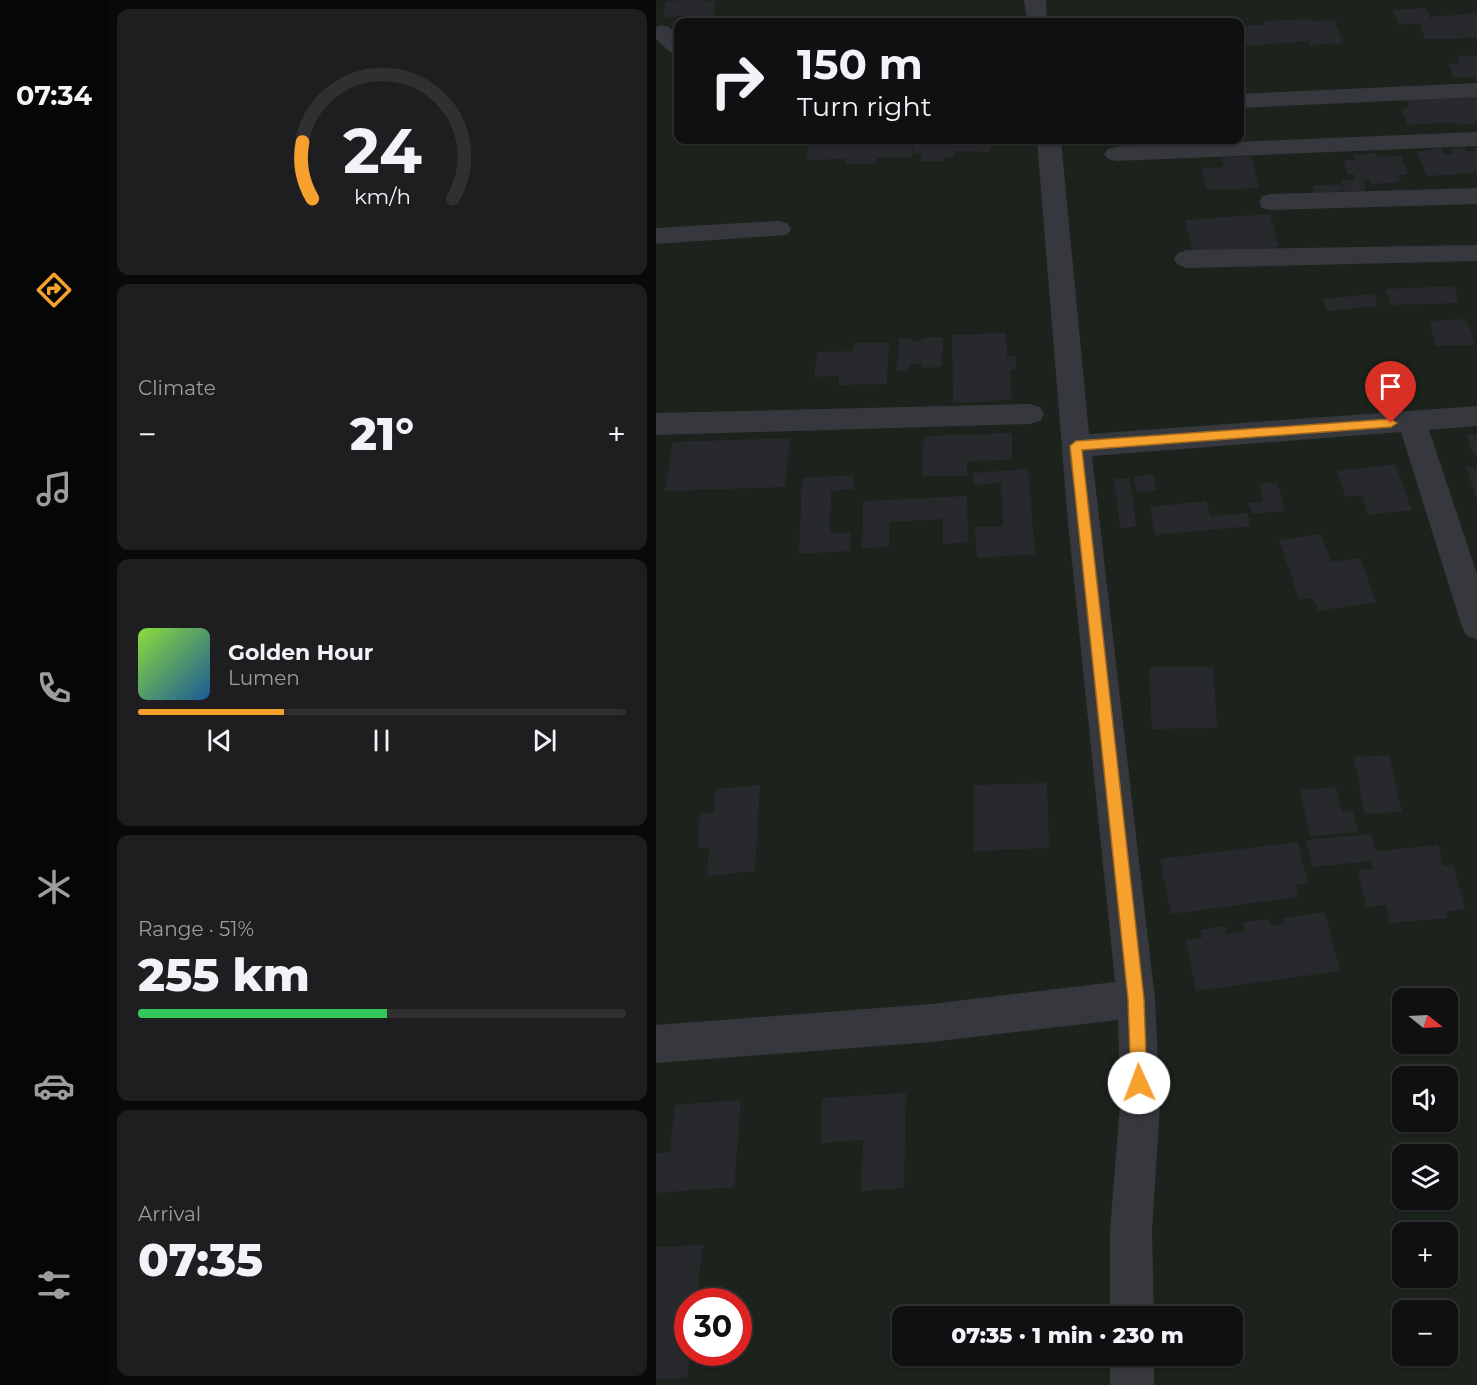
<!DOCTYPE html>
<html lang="en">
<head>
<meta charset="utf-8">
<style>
	:root { --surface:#101012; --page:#1e1e20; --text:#f1f3f6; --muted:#9c9d9f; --line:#303032; --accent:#f6a12e }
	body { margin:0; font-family:Montserrat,sans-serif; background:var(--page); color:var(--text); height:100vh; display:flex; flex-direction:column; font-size:22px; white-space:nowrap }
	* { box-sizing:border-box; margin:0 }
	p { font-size:20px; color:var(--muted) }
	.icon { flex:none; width:33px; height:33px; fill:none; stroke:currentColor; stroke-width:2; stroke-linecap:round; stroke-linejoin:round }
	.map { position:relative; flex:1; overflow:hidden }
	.details { display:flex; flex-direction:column; gap:9px; padding:9px; background:#09090a; width:548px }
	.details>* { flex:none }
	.hud { position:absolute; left:18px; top:18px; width:570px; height:126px; border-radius:12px; box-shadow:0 2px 4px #0004,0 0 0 2px var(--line); background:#101012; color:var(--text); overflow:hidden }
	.needle { width:39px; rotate:108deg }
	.tools { position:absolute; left:736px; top:988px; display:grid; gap:12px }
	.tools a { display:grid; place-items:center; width:66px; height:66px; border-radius:12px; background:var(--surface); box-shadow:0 2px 4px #0004,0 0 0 2px var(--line); font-size:30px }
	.speed { position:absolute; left:18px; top:1288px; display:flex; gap:12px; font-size:30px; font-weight:700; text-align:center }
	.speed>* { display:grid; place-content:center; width:78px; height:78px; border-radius:50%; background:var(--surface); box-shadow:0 2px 4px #0004,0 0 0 2px var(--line); line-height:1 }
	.speed .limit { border:9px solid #d22; background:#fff; color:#111 }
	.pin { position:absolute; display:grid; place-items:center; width:51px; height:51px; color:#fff; margin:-62px -26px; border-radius:50% 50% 50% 0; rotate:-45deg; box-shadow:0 0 6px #0007 }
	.pin .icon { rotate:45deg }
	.me { position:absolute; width:66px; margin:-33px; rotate:358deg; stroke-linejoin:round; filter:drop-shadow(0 0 4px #0008) }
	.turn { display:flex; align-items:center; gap:21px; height:126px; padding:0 24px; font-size:27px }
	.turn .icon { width:78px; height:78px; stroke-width:2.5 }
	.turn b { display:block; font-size:42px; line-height:51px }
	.big { font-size:45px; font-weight:800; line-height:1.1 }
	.details .tile { flex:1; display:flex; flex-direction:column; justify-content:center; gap:9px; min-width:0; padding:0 21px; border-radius:12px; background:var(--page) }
	.details .dial { align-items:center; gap:0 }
	.dial svg { height:156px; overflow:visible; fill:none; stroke:var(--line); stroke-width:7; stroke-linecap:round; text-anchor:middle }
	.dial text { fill:var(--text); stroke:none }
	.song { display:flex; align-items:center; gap:18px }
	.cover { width:72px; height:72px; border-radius:9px; background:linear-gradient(135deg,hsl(90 70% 55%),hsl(210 70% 35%)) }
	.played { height:6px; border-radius:3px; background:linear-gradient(90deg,var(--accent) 30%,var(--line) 30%) }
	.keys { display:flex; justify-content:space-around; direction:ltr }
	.heat { display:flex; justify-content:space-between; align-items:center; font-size:33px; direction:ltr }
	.charge { height:9px; border-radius:4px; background:linear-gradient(90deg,#34c759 51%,var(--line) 0) }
	.trip { position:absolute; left:236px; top:1306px; width:351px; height:60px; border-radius:12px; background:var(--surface); box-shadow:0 2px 4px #0004,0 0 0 2px var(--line); font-weight:800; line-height:60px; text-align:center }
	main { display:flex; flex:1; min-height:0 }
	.dock { display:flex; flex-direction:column; width:108px; justify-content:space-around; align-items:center; background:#060607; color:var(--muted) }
	.dock .icon { width:42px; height:42px }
	.dock .selected { color:var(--accent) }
	.dock b { font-size:27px; color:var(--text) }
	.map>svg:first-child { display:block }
	.green { fill:#1b231c; fill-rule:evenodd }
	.building { fill:#28292c }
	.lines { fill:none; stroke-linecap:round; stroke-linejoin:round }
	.minor { fill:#36383d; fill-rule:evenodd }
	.route { fill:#f6a12e; stroke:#a0691e; stroke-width:1.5 }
</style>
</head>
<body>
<main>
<nav class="dock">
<b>07:34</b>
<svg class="icon selected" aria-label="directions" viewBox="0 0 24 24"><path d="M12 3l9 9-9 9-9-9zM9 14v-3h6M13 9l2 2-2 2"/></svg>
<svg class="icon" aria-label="music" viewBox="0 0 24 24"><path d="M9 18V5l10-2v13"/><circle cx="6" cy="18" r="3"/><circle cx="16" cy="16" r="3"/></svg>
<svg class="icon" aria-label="phone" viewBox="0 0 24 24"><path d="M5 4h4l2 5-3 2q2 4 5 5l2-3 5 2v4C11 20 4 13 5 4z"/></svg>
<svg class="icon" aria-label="climate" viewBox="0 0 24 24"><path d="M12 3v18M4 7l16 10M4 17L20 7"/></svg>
<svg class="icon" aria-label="car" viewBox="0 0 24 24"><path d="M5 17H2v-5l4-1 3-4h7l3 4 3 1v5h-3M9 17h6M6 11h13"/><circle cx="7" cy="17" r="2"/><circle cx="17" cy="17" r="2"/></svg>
<svg class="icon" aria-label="filters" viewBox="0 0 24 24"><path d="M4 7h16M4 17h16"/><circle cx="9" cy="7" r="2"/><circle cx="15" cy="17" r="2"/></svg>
</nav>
<section class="details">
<div class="tile dial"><svg viewBox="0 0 100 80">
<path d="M14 69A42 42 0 1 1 86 69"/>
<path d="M14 69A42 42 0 0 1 9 40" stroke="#f6a12e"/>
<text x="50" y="56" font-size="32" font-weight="700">24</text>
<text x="50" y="72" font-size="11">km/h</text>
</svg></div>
<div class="tile"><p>Climate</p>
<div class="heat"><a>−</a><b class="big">21°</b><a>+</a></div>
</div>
<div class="tile">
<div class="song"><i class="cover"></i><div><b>Golden Hour</b><p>Lumen</p></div></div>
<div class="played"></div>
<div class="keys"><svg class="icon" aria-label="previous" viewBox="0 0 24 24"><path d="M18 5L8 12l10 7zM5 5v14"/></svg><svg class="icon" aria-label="pause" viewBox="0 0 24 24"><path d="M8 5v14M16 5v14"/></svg><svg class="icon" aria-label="next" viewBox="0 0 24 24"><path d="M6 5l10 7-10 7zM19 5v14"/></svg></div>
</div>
<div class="tile"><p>Range · 51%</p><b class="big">255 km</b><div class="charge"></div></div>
<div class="tile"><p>Arrival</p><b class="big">07:35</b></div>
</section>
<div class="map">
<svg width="822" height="1385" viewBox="0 0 822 1385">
	<rect width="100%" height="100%" fill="#151618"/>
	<path class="green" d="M0,0H821V1385H0ZM22,22H584V140H22ZM747,999H792V1044H747ZM747,1077H792V1122H747ZM747,1155H792V1200H747ZM747,1233H792V1278H747ZM32,1302H82V1353H32ZM747,1311H792V1356H747ZM246,1317H576V1356H246Z"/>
	<g class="building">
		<polygon points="10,1 35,0 60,1 57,18 32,19 32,16 7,17"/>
		<polygon points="770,8 778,25 775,17 822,13 822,38 769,39 764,23 743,25 737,10"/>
		<polygon points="654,19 654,21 679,20 687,43 654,45 653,41 589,46 584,26 609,25 608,21"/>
		<polygon points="822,55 822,84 818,77 798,78 792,64 804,63 801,56"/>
		<polygon points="584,74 587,74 591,91 584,91"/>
		<polygon points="822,96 822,124 801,125 799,122 752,125 745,109 753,108 750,100"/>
		<polygon points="159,140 257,140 256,158 220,158 220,164 190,164 190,159 150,160 152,143 158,143"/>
		<polygon points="259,140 335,140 333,152 299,151 298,157 288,157 288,161 265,161 266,154 257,154"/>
		<polygon points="455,140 570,140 571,145 462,148 462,144 456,144"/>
		<polygon points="809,147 811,151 819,151 818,148 822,148 822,173 771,176 761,152 786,148 788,154 797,154 794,148"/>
		<polygon points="720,153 722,157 745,156 752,174 742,175 745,182 715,184 711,175 713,180 708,180 709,192 687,191 686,180 699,180 698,174 691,174 688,161 698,160 701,165 697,155"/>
		<polygon points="595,156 603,188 550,190 546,168 568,167 566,157"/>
		<polygon points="684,184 687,191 658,194 656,186"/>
		<polygon points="614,214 623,247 537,252 529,220"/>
		<polygon points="798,286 803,303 735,305 730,289"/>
		<polygon points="718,294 722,306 671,311 667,299"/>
		<polygon points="810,319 819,345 780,346 773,321"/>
		<polygon points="350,333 351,356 359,356 360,369 354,370 356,400 297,403 296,335"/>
		<polygon points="287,337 286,367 265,368 266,364 254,364 253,371 241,371 243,338 257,338 257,342 265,342 265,338"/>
		<polygon points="233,342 231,384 182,385 183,376 158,377 161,352 197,351 198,343"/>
		<polygon points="356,433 356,460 311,461 311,476 266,476 268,436"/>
		<polygon points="822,434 822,455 817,455 810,435"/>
		<polygon points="134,438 129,487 9,491 17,442"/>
		<polygon points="739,464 756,510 712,515 706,495 690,497 681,471"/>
		<polygon points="810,467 822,467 822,501 821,501"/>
		<polygon points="372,469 379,554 321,558 319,527 347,526 345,483 318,485 317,473"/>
		<polygon points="497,474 501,490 481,493 477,477"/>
		<polygon points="197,475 198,489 175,491 174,534 194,533 194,551 143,554 146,478"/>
		<polygon points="474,478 480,527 464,528 458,479"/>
		<polygon points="621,482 629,511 596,514 592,503 607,501 603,484"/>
		<polygon points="311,496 312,542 287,544 287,519 233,522 233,547 206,548 207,501"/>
		<polygon points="550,501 554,516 592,513 595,526 499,535 494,507"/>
		<polygon points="665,534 675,562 704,558 720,602 662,611 657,598 643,599 623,540"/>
		<polygon points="493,667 557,667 561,728 496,729"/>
		<polygon points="733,755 746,812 709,814 698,757"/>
		<polygon points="391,783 393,848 318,851 318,785"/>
		<polygon points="104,785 99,871 51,876 53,847 42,848 44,813 58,813 59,789"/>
		<polygon points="680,787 686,812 697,811 702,832 654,836 644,790"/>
		<polygon points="716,834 720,851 782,845 787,866 797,865 809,909 790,912 792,918 734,923 730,905 710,907 702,870 717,869 715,861 656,867 650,840"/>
		<polygon points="642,842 652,883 640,885 643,897 515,914 504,859"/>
		<polygon points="669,912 684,971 540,991 530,940 546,938 544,930 569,926 571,934 589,931 586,923 613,919 615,925 628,924 627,918"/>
		<polygon points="250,1093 248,1188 205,1191 207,1140 165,1143 166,1098"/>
		<polygon points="85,1100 78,1187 0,1193 0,1154 14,1152 19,1105"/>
		<polygon points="47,1245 40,1302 32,1302 32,1353 34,1353 31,1378 0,1379 0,1247"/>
	</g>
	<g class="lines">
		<g class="minor">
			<polygon points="368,0 390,0 391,22 371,22"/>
			<polygon points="5,25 13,27 22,36 22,53 14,52 0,39 0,27"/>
			<polygon points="822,83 822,97 584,108 584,94"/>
			<polygon points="822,132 822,146 460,161 452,159 448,154 452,149 460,147"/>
			<polygon points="381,140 405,140 433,434 822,406 822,426 773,430 822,577 822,640 811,636 806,627 745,432 436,456 499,999 504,1104 496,1231 498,1317 454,1317 454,1231 464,1104 462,1020 275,1042 0,1063 0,1025 275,1004 459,982 412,523"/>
			<polygon points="822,188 822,204 615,210 606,208 603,202 606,196 615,194"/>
			<polygon points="122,221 131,223 135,229 131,235 0,244 0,228"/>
			<polygon points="822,245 822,261 531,268 522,265 518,259 522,253 531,250"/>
			<polygon points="374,404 384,407 388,414 384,421 374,424 0,435 0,413"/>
			<rect x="454" y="1356" width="44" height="29"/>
		</g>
	</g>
	<polygon class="route" points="735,419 741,423 735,427 426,450 488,999 491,1083 489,1089 483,1091 477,1089 475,1083 472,999 414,446 420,441"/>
</svg>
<div class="tools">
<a><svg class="needle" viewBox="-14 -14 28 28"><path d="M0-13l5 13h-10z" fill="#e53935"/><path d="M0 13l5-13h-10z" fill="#9c9d9f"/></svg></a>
<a><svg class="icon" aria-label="sound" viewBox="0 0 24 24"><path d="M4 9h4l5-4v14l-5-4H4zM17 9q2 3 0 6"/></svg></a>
<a><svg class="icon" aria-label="layers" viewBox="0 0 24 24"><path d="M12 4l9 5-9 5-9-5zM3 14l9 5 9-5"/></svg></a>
<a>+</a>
<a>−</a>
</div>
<div class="speed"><div class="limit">30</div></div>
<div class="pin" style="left:735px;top:423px;background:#d93025"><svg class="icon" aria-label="arrive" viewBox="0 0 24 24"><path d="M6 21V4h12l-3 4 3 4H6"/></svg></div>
<svg class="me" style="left:483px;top:1083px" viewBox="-20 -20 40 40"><circle r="19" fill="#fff"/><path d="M0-13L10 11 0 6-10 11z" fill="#f6a12e"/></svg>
<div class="trip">07:35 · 1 min · 230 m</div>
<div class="hud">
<div class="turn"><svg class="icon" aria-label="right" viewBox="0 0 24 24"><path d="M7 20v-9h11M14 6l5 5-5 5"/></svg><div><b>150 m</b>Turn right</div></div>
</div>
</div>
</main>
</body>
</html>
